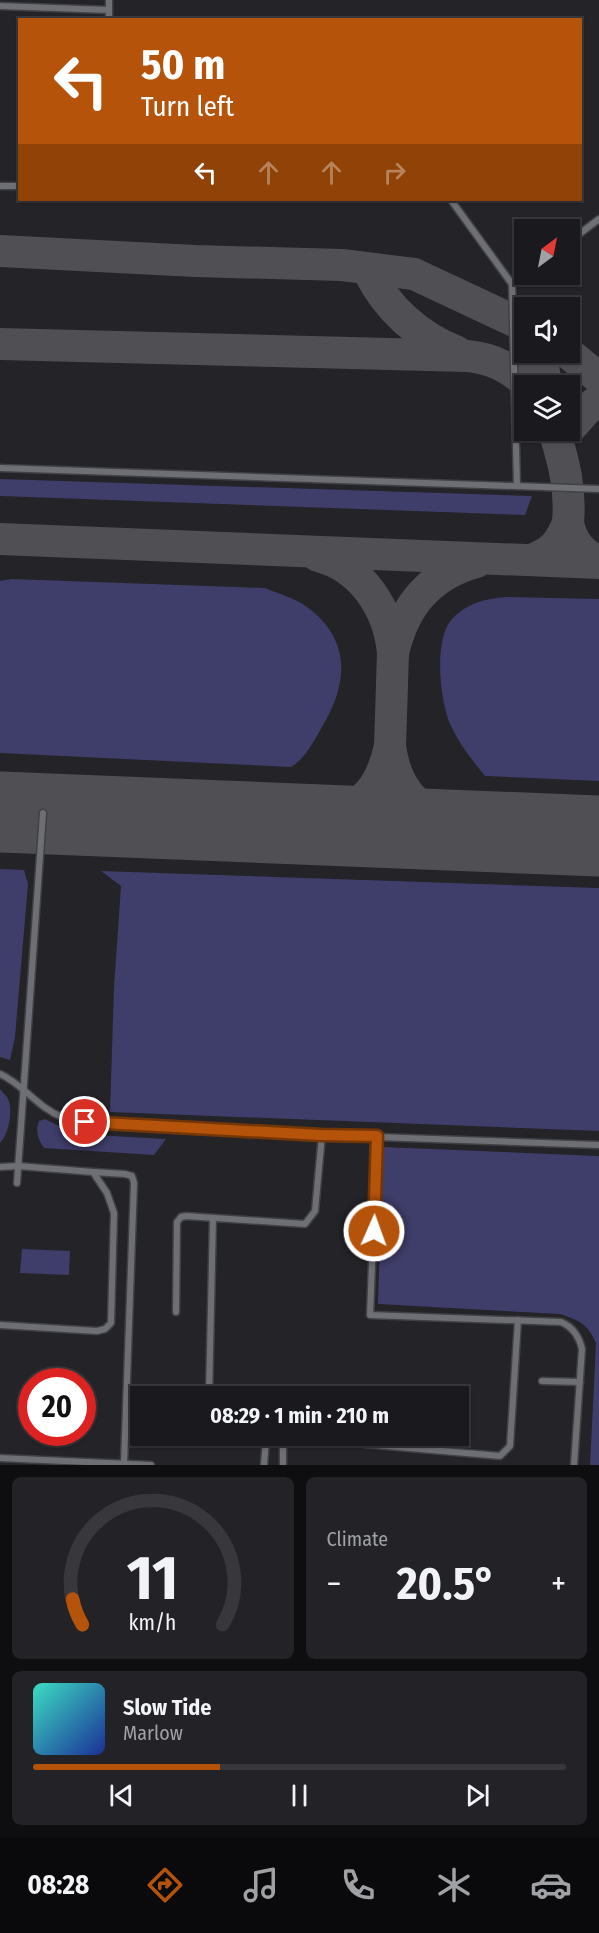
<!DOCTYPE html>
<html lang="en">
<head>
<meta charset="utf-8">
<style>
	:root { --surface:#1a1a1e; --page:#232327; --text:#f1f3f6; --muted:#9fa1a4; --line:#38383c; --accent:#b45309 }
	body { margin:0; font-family:"Fira Sans Condensed",sans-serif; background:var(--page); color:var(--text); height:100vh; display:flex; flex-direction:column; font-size:22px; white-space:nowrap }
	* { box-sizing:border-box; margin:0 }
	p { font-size:20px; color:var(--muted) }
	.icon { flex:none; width:33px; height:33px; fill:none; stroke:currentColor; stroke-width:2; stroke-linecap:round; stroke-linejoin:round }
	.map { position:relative; height:1465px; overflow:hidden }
	.panel { display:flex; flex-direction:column; gap:12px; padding:12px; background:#0e0e10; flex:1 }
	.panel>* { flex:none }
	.hud { position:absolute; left:18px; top:18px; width:564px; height:183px; border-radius:0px; box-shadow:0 2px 4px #0004,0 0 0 2px var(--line); background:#b45309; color:#fff; overflow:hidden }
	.needle { width:39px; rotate:32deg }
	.fabs { position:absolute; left:514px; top:219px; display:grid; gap:12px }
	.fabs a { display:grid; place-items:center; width:66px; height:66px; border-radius:0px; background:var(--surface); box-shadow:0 2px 4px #0004,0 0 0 2px var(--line); font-size:30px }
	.speed { position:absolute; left:18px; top:1368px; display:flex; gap:12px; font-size:30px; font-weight:700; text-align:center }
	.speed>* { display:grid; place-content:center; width:78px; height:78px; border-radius:50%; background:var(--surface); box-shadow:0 2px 4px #0004,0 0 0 2px var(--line); line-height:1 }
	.speed .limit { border:9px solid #d22; background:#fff; color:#111 }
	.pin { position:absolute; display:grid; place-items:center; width:51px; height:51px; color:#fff; margin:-26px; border:3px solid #fff; border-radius:50%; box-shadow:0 2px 6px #0007 }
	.me { position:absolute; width:66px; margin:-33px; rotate:2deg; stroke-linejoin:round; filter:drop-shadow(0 0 4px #0008) }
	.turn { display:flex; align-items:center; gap:21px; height:126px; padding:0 24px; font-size:27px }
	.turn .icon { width:78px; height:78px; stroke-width:2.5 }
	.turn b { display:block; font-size:42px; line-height:51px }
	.lanes { display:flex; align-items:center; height:57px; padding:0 24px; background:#0003; justify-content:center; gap:30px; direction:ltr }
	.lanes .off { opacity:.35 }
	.big { font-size:45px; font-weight:700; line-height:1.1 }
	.panel .widget { flex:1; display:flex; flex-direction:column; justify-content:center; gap:9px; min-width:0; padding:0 21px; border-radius:9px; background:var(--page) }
	.panel .dial { align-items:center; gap:0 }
	.dial svg { height:156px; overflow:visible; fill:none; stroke:var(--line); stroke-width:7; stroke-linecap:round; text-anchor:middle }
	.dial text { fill:var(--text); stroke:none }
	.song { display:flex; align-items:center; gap:18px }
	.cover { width:72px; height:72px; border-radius:9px; background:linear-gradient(135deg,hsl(170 70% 55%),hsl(230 70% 35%)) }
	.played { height:6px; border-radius:3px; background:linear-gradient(90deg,var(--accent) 35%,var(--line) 35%) }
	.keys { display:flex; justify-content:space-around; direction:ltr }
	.heat { display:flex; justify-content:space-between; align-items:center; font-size:33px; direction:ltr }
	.panel .tiles { flex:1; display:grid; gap:12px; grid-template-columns:1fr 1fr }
	.widget:last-child { grid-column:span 2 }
	.trip { position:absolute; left:130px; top:1386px; width:339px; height:60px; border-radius:0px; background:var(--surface); box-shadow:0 2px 4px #0004,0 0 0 2px var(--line); font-weight:700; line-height:60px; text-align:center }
	.tabs { display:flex; height:96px; justify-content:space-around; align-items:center; background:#0a0a0c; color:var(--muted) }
	.tabs .icon { width:42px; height:42px }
	.tabs .current { color:var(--accent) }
	.tabs b { font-size:27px; color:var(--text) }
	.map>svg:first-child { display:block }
	.green { fill:#3f3d69 }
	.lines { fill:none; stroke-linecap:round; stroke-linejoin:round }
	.taxiway { stroke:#505054; stroke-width:32 }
	.runway { stroke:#505054; stroke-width:81 }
	.service-casing { stroke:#404145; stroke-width:9 }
	.service { stroke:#6e6e75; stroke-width:6 }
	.route-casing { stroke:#753606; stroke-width:15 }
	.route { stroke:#b45309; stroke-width:10 }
</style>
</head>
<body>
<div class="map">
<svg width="599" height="1465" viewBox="0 0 599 1465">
	<rect width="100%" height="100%" fill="#232328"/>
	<g class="green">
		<polygon points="0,479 532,496 525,515 0,496"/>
		<path d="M12,579L265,588C279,594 295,598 307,607C352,640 348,684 322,727C314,741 305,759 291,767L0,753V581Z"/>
		<path d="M506,597L599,599V781L485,776C472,760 460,745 451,726C440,703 433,640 452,619C467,603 485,599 506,597Z"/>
		<polygon points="0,869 24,870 28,884 15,1037 10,1060 0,1057"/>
		<polygon points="101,871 599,888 599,1131 110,1112 114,987 121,886"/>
		<path d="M0,1089C2,1092 5,1094 7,1097C14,1108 9,1135 0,1143Z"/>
		<path d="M45,1119L75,1134L166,1139L154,1155L44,1148C38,1139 35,1132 39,1121Z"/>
		<path d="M383,1147L599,1156V1465H590L596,1343C587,1323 580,1321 560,1314L378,1304Z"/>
		<polygon points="22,1249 70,1251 69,1275 20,1273"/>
	</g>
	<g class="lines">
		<g class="taxiway">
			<polyline points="0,251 195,261 342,265 414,274 525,326"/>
			<path d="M369,272C387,309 419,337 457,352"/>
			<path d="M0,344L467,356C491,358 512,368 529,386"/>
			<polyline points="541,352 546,386"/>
			<polyline points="567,352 599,378"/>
			<polyline points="570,428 587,409 599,400"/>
			<path d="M554,430C564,463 571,489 568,523"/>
			<polyline points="0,539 599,563"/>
			<path d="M318,556C362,567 389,609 393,653C404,606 429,575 476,562"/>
			<path d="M531,560C553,552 559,544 568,523C572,542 581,553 599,562"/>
			<polyline points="390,746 393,653"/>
			<path d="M302,824C353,810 377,803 390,746C396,796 426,818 471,831"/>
		</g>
		<polyline class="runway" points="0,812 599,836"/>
		<g class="service-casing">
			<g id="service">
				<polyline points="0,6 109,10"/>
				<polyline points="109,20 109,0"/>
				<polyline points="0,186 20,186"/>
				<polyline points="451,200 512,284 517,486"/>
				<polyline points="570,241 599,219"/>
				<polyline points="512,284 525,274"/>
				<polyline points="0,468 599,489"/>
				<path d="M0,1074C23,1084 38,1108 62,1117C69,1119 77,1120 85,1122L322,1135L599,1145"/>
				<path d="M377,1136L370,1315L561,1322C573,1327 579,1336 582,1349L574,1465"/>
				<polyline points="0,1167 18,1166 93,1172 107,1193 114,1213 111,1323 105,1329 97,1331 0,1325"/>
				<polyline points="93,1172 125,1174 132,1176 134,1183 124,1464"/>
				<polyline points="17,1183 43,813"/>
				<polyline points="176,1312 177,1222 181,1217 186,1216 305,1224 315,1211 322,1135"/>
				<polyline points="542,1381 580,1382"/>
				<polyline points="209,1396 213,1218"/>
				<polyline points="366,1396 367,1392"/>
				<polyline points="283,1436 283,1465"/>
				<polyline points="364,1436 364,1444 500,1456 510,1446 518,1320"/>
				<polyline points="0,1458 151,1465"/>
				<polyline points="264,1465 266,1440 268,1436"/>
			</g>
		</g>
		<use href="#service" class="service"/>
	</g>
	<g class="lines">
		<g class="route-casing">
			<polyline id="route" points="85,1122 321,1135 377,1136 374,1231"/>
		</g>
		<use href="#route" class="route"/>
	</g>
</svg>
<div class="fabs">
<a><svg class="needle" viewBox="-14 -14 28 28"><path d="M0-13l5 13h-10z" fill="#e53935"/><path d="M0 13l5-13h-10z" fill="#9fa1a4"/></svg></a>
<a><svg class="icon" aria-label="sound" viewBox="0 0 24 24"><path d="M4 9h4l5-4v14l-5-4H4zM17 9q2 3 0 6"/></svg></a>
<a><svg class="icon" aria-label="layers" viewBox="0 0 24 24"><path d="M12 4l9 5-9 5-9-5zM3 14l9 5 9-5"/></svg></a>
</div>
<div class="speed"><div class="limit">20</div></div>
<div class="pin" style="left:85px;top:1122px;background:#d93025"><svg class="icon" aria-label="arrive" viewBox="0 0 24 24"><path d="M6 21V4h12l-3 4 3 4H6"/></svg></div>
<svg class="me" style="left:374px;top:1231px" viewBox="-20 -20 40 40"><circle r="17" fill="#b45309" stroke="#fff" stroke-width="3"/><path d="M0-11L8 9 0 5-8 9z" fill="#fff"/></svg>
<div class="trip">08:29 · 1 min · 210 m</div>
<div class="hud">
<div class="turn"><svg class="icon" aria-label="left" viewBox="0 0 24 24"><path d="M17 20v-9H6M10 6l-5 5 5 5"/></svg><div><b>50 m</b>Turn left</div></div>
<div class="lanes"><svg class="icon" aria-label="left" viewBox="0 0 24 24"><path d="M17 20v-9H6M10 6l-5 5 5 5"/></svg><svg class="icon off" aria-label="ahead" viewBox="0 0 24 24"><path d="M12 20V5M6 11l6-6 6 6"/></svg><svg class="icon off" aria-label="ahead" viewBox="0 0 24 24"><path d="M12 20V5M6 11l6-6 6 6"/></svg><svg class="icon off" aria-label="right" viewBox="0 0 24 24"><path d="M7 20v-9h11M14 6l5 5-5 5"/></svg></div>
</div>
</div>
<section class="panel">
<div class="tiles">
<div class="widget dial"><svg viewBox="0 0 100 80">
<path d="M14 69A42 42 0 1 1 86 69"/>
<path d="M14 69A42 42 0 0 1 9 56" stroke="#b45309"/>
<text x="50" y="56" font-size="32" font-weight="700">11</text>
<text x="50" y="72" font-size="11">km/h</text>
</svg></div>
<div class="widget"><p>Climate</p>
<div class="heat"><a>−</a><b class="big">20.5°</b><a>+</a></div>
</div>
<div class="widget">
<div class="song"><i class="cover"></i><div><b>Slow Tide</b><p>Marlow</p></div></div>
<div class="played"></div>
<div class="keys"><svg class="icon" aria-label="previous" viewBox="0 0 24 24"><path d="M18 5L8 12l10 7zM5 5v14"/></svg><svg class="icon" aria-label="pause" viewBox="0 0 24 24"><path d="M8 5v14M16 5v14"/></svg><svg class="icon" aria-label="next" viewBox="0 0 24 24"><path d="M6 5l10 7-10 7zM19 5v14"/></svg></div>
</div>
</div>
</section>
<nav class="tabs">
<b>08:28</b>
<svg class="icon current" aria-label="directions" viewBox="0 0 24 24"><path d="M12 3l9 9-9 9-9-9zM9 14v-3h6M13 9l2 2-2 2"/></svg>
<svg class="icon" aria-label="music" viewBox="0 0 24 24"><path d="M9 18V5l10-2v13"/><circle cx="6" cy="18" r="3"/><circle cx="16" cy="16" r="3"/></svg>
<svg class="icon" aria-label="phone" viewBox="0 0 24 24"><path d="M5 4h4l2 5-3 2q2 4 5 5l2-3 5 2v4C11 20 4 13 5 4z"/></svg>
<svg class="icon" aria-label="climate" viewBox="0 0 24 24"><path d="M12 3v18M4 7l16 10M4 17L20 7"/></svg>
<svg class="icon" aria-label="car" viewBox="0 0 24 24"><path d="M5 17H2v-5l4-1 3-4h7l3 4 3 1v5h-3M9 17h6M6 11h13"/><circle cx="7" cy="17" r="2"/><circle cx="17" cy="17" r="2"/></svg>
</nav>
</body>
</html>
